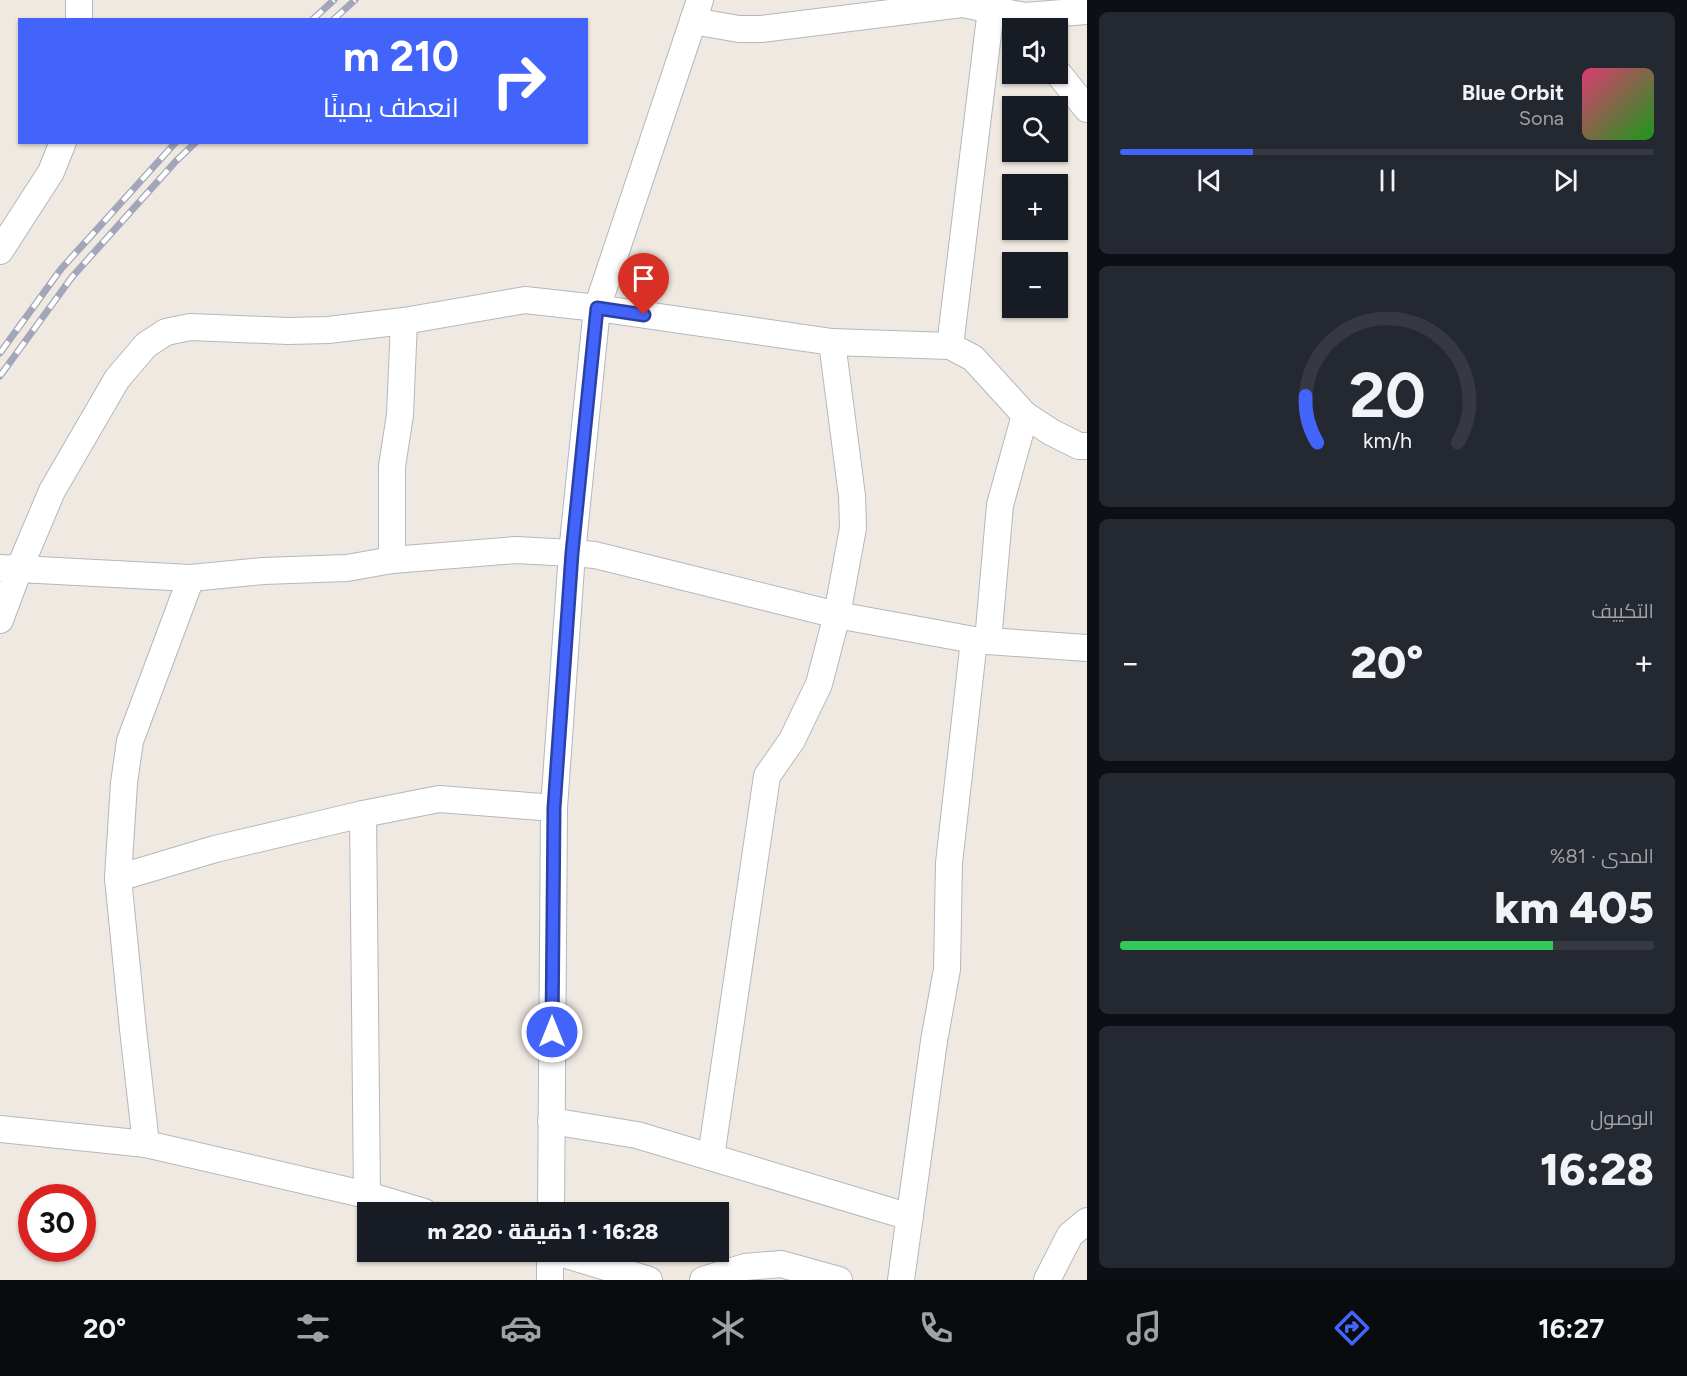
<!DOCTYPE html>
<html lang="ar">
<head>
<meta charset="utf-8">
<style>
	:root { --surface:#171b24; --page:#242831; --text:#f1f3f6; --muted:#9ea1a6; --line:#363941; --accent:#4264fb }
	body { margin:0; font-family:Figtree,Cairo,sans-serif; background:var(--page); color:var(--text); direction:rtl; height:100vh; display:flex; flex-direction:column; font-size:22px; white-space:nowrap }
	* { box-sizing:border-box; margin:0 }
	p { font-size:20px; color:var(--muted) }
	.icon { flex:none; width:33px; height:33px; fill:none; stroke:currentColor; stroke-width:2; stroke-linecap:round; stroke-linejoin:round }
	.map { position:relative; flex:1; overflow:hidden; direction:ltr }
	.side { display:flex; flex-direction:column; gap:12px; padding:12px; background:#0d0f14; width:600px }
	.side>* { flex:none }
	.guide { position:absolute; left:18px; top:18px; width:570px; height:126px; border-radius:0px; box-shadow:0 2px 4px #0004; direction:rtl; background:#4264fb; color:#fff; overflow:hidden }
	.controls { position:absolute; left:1002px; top:18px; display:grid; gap:12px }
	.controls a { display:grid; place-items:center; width:66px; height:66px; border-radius:0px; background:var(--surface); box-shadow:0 2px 4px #0004; font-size:30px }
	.speed { position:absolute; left:18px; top:1184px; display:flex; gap:12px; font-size:30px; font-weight:700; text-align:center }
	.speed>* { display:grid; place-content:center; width:78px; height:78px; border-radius:50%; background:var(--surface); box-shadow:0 2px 4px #0004; line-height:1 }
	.speed .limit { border:9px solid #d22; background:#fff; color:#111 }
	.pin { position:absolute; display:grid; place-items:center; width:51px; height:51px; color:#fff; margin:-62px -26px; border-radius:50% 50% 50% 0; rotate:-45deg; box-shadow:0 0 6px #0007 }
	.pin .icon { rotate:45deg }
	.me { position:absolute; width:66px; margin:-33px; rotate:0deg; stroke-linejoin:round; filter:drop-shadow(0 0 4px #0008) }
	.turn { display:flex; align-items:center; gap:21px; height:126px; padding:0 30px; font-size:27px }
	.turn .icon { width:78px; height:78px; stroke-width:2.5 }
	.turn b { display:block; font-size:42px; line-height:51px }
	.big { font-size:45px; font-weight:800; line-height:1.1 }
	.side .card { flex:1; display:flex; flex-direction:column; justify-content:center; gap:9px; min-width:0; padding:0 21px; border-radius:9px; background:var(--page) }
	.side .dial { align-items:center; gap:0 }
	.dial svg { height:156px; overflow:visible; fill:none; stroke:var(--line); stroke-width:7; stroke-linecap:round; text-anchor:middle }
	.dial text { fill:var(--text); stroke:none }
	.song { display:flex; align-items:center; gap:18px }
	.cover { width:72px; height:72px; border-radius:9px; background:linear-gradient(135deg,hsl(340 70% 55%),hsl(120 70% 35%)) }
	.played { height:6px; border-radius:3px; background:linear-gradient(90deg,var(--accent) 25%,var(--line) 25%) }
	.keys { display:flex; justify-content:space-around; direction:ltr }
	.heat { display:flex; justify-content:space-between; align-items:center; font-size:33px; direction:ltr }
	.charge { height:9px; border-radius:4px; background:linear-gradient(90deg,#34c759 81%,var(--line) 0) }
	.trip { position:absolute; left:357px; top:1202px; width:372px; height:60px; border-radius:0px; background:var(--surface); box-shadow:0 2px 4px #0004; font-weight:800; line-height:60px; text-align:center; direction:rtl }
	.menu { display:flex; height:96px; justify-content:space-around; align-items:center; background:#090b0e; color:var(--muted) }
	.menu .icon { width:42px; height:42px }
	.menu .selected { color:var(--accent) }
	.menu b { font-size:27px; color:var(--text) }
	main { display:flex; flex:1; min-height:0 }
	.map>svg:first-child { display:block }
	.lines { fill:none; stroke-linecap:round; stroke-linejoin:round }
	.minor-casing { stroke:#b4b7c1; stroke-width:28 }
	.minor { stroke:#fff; stroke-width:26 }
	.rail-casing { stroke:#a3a6b8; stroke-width:7 }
	.rail { stroke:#fff; stroke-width:4.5; stroke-dasharray:14; stroke-linecap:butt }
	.route-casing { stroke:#2b41a3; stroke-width:15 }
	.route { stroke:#4264fb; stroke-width:10 }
</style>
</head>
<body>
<main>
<section class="side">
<div class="card">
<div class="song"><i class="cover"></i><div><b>Blue Orbit</b><p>Sona</p></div></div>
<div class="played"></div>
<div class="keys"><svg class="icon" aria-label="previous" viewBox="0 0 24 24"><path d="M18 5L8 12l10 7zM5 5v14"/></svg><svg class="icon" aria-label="pause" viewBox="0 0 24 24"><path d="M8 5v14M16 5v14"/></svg><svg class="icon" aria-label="next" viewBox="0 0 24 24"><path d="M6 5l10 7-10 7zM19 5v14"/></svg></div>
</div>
<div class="card dial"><svg viewBox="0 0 100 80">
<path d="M14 69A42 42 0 1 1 86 69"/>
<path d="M14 69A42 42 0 0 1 8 45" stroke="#4264fb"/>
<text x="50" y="56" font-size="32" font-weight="700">20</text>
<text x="50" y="72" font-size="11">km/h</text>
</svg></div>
<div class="card"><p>التكييف</p>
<div class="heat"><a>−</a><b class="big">20°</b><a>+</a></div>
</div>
<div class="card"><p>المدى · 81%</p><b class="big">405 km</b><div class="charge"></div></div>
<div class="card"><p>الوصول</p><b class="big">16:28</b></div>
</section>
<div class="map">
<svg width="1087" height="1280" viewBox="0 0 1087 1280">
	<rect width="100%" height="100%" fill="#efe9e1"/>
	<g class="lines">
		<g class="minor-casing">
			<g id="minor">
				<polyline points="79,20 79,0"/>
				<polyline points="693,21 739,29 761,29 962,4 1025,16 1087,11"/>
				<polyline points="1058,73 1087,109"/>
				<polyline points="0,251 51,172 63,142"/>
				<polyline points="950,346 991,9"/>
				<polyline points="392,560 392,466 400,415 404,321"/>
				<polyline points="0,568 19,569 52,491 117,379 146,345 166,332 190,327 288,331 328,330 404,321 525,300 597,308 832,342 950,346 973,358 1025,415 1051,432 1079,446 1087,446"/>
				<polyline points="0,620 19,569 191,578 263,571 347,568 392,560 516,550 572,553 595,555 837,615 974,640 1087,648"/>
				<polyline points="988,641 1000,505 1025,415"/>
				<polyline points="363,814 367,1195"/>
				<polyline points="118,878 215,849 363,814 439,799 554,808"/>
				<polyline points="551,1121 637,1135 910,1217"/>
				<polyline points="0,1129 146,1144 367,1195 424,1212"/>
				<polyline points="146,1144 133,1029 118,878 124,783 130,741 191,578"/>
				<polyline points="711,1157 767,776 792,740 819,684 837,615 853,528 852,496 832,342"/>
				<polyline points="551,1212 554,808 572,553 597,308 700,0"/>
				<polyline points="553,1251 649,1280"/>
				<polyline points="550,1280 550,1251"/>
				<polyline points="703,1280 745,1267 781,1264 839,1280"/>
				<polyline points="901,1280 934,1041 947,969 949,863 974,640"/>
				<polyline points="1047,1280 1070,1235 1087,1221"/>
			</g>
		</g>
		<use href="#minor" class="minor"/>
		<g class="rail-casing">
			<g id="rail">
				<polyline points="312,20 334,0"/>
				<polyline points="333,20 355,0"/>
				<polyline points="0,353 61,269 176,142"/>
				<polyline points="0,376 72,277 176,161 196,142"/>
			</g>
		</g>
		<use href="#rail" class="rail"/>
	</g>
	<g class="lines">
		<g class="route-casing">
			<polyline id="route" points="552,1032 554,808 572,553 597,308 644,315"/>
		</g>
		<use href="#route" class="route"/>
	</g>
</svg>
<div class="controls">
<a><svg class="icon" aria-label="sound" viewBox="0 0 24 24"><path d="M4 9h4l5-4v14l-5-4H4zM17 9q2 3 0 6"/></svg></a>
<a><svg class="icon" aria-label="search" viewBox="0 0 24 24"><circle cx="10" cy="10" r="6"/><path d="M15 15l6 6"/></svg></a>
<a>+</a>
<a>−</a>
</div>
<div class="speed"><div class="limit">30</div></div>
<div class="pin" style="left:644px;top:315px;background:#d93025"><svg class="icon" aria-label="arrive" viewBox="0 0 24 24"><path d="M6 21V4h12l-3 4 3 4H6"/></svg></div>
<svg class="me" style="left:552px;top:1032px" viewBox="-20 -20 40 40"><circle r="17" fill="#4264fb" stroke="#fff" stroke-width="3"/><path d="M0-11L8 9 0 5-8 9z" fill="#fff"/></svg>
<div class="trip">16:28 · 1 دقيقة · 220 m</div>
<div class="guide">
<div class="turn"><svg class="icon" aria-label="right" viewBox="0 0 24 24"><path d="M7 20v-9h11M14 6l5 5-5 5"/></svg><div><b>210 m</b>انعطف يمينًا</div></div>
</div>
</div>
</main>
<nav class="menu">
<b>16:27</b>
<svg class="icon selected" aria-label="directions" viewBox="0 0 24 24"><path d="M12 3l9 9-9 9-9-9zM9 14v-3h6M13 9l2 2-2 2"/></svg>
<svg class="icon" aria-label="music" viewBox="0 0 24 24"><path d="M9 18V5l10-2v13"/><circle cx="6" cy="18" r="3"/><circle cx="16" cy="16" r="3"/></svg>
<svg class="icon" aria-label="phone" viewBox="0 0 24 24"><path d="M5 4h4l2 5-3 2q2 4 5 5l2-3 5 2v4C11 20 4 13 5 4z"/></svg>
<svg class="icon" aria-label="climate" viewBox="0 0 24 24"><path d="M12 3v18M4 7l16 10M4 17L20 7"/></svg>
<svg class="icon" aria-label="car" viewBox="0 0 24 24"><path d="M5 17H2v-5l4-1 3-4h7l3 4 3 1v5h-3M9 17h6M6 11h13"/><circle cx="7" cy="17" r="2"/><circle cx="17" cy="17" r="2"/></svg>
<svg class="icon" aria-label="filters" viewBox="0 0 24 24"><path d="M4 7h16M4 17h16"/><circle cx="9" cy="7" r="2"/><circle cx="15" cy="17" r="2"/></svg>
<b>20°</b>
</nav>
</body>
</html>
